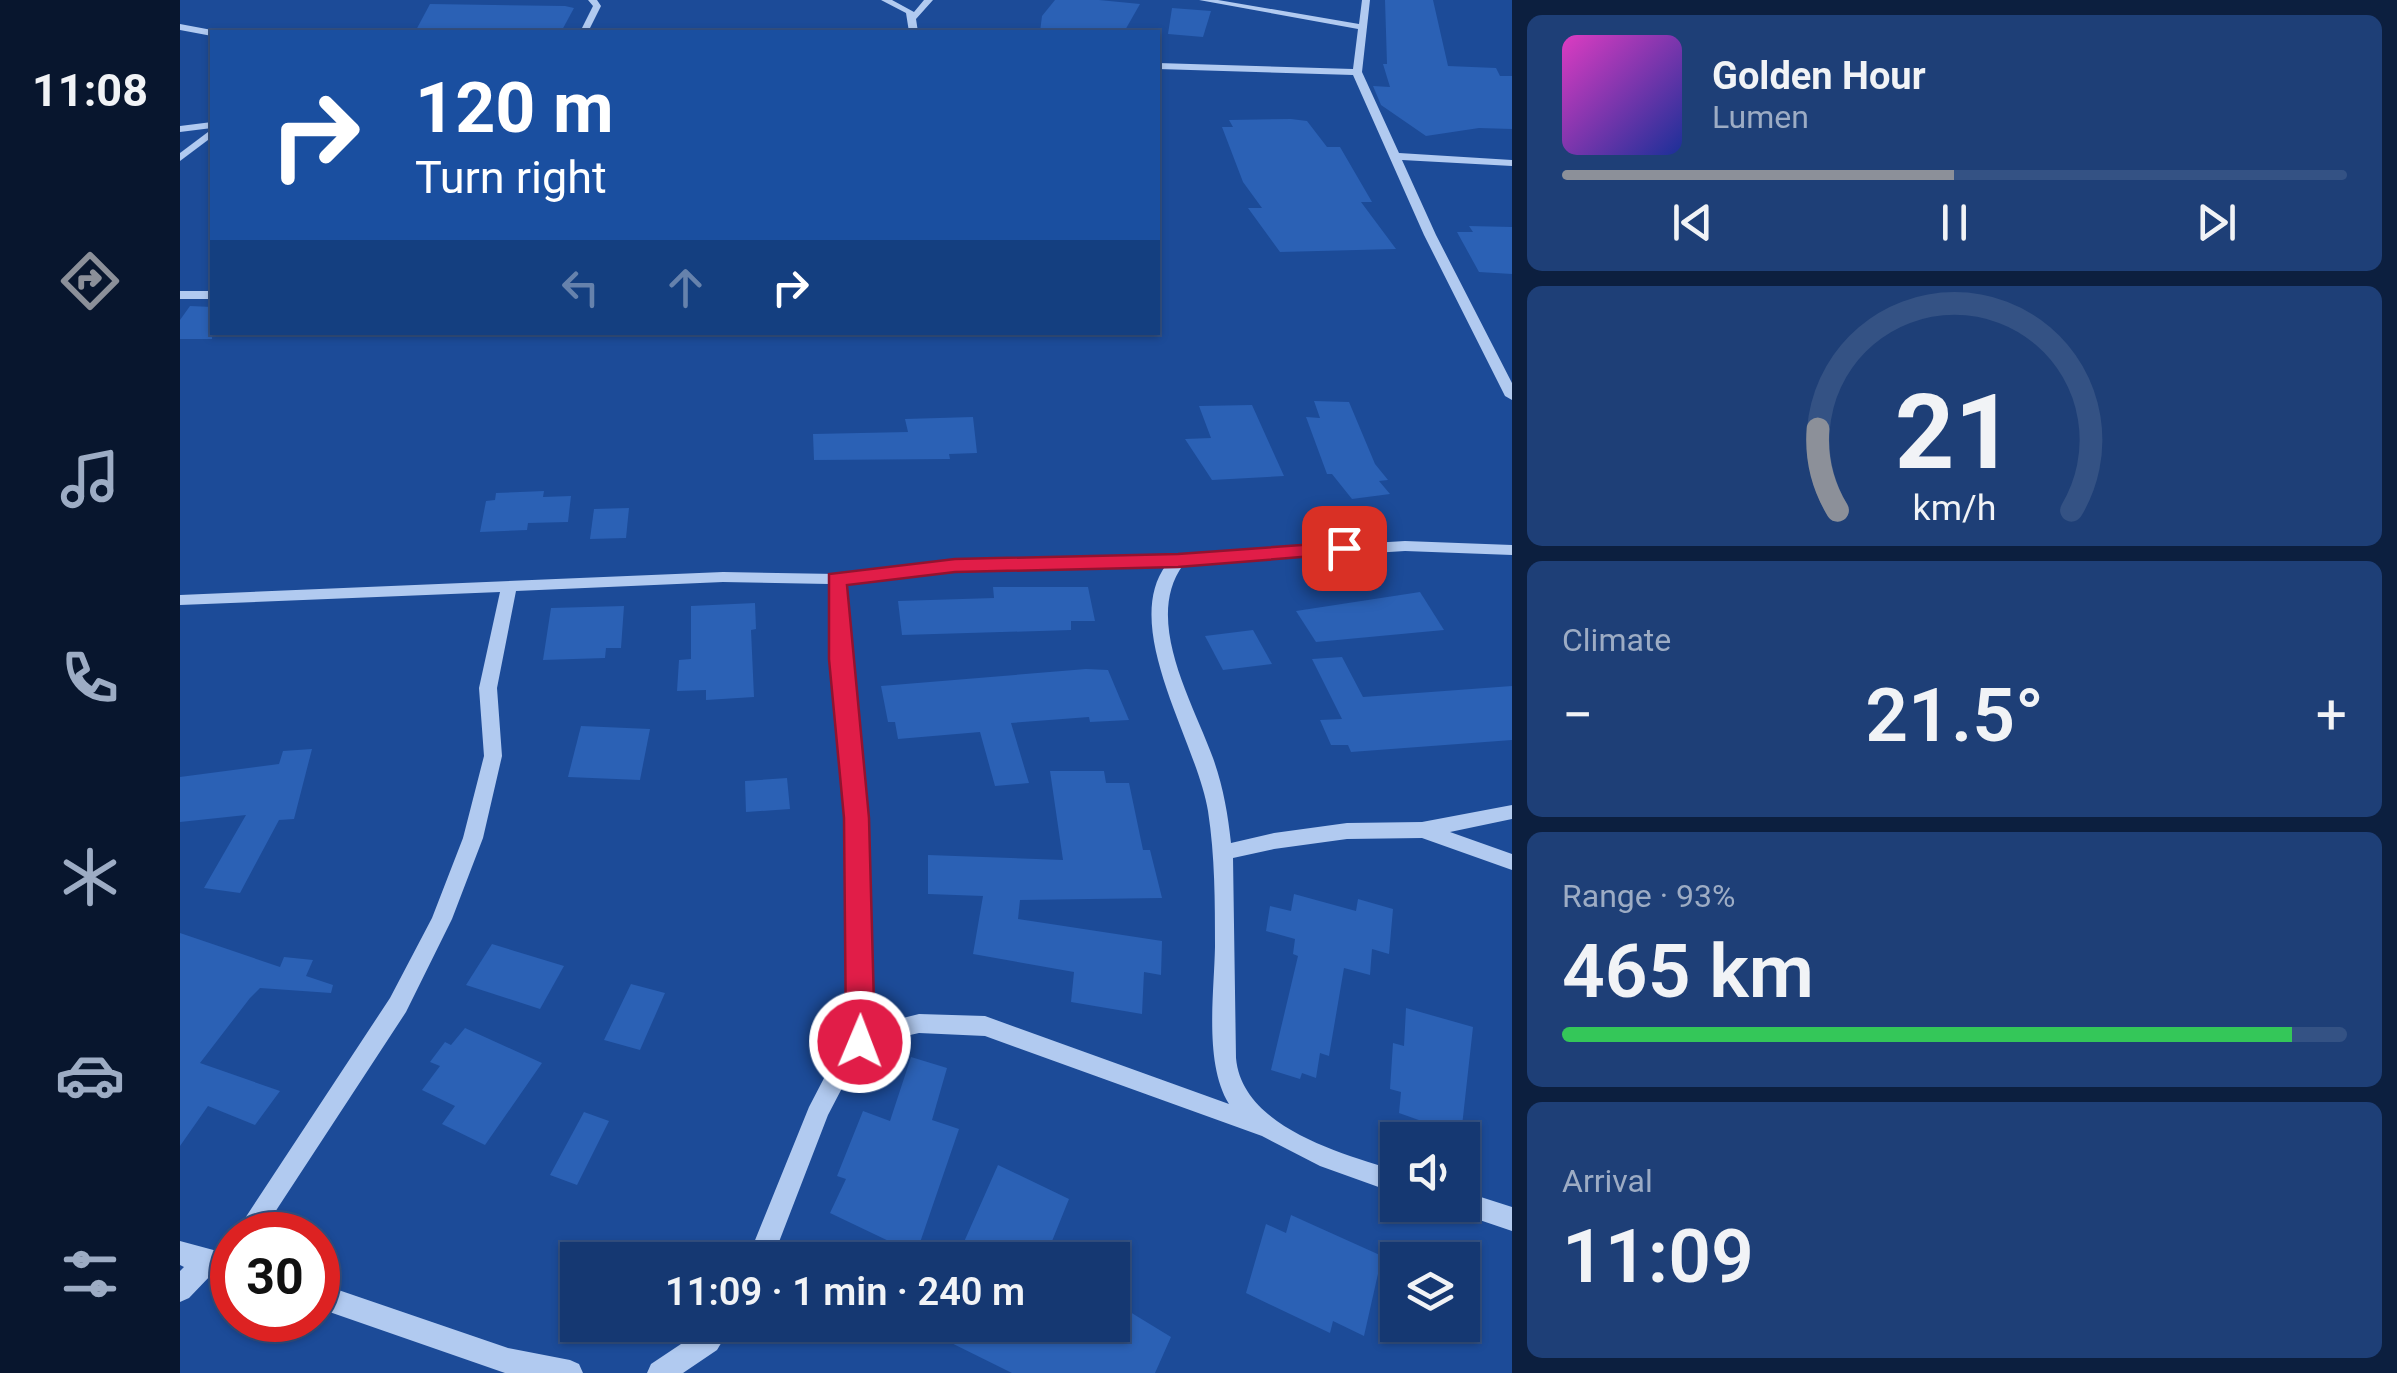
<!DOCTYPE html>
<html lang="en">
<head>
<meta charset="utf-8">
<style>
	:root { --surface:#153872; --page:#1e3f77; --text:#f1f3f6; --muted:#9dacc4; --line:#345284; --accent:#8c9099 }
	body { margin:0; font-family:Roboto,sans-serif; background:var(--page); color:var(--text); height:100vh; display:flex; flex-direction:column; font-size:38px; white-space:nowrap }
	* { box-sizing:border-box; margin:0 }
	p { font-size:32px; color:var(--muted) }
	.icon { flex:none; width:55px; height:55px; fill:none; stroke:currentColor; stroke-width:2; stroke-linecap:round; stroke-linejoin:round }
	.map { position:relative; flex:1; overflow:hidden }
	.sheet { display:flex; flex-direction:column; gap:15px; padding:15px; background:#0c1f3f; width:885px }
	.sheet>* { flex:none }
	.guide { position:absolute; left:30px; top:30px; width:950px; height:305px; border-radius:0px; box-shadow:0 2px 8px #0004,0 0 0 2px var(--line); background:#1a4fa0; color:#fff; overflow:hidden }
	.fabs { position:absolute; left:1200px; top:1122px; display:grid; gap:20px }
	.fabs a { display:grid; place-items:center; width:100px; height:100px; border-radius:0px; background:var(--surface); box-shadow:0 2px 8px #0004,0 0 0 2px var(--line); font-size:50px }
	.speed { position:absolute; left:30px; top:1212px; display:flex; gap:20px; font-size:50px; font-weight:700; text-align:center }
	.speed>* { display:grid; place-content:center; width:130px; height:130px; border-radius:50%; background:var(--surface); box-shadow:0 2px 8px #0004,0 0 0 2px var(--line); line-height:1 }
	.speed .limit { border:15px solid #d22; background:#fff; color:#111 }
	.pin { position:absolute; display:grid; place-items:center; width:85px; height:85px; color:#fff; margin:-42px; border-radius:20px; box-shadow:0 5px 15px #0006 }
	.me { position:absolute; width:110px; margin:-55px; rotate:1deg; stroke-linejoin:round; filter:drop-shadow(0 0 8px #0008) }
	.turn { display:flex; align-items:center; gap:35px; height:210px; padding:0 40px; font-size:45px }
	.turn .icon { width:130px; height:130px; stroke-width:2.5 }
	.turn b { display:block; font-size:70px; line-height:85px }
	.lanes { display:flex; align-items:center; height:95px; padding:0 40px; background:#0003; justify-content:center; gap:50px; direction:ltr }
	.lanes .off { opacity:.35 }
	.big { font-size:75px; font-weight:600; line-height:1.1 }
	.sheet .tile { flex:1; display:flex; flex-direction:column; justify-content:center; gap:15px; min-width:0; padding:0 35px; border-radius:15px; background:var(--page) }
	.sheet .dial { align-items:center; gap:0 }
	.dial svg { height:260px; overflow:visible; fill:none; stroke:var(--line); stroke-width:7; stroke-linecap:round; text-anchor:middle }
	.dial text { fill:var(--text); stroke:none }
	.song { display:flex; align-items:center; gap:30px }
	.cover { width:120px; height:120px; border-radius:15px; background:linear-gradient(135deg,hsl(310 70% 55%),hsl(230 70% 35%)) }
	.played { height:10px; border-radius:5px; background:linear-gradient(90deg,var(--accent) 50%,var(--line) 50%) }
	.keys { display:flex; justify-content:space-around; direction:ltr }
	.heat { display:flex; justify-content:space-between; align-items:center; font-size:55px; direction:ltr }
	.charge { height:15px; border-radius:8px; background:linear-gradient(90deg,#34c759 93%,var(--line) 0) }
	.trip { position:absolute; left:380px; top:1242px; width:570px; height:100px; border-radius:0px; background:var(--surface); box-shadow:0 2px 8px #0004,0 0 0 2px var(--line); font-weight:600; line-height:100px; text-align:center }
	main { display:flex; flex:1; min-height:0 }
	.tabs { display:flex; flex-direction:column; width:180px; justify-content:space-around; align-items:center; background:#08162e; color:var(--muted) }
	.tabs .icon { width:70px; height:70px }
	.tabs .on { color:var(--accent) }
	.tabs b { font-size:45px; color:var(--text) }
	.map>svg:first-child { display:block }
	.building { fill:#2b61b5 }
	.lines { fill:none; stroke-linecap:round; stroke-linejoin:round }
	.minor { fill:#b1caf0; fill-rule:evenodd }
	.route { fill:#e11d48; stroke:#92132f; stroke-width:2.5 }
</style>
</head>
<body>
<main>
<nav class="tabs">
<b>11:08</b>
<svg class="icon on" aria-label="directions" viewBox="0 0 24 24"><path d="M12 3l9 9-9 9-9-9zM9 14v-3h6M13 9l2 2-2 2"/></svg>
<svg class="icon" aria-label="music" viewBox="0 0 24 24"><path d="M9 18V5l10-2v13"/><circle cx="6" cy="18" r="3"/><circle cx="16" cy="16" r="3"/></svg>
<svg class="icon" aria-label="phone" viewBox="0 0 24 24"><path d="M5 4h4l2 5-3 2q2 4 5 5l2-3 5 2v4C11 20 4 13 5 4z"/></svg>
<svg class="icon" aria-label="climate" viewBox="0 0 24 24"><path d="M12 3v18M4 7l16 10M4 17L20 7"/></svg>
<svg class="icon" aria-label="car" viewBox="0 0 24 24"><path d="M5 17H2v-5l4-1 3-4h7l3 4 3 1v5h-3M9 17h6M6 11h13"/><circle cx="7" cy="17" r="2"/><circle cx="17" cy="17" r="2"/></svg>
<svg class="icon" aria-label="filters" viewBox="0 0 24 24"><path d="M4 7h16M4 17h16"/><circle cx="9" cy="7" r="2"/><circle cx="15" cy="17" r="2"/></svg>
</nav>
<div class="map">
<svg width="1332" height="1373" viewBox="0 0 1332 1373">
	<rect width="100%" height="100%" fill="#1c4b98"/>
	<g class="building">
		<polygon points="875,0 919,0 960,4 944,32 860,32 862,16"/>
		<polygon points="1205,0 1253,0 1268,66 1316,68 1320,76 1332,76 1332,129 1299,128 1246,136 1201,105 1193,86 1210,87 1203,64 1207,64"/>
		<polygon points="250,4 385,6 394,8 381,32 235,32"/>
		<polygon points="992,8 1031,11 1023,37 988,34"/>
		<polygon points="1111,119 1127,121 1147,147 1160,147 1192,202 1181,202 1216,249 1100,252 1068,208 1082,208 1063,182 1042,127 1053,127 1049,120"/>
		<polygon points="1289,226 1332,227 1332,274 1299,272 1277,232 1293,232"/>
		<polygon points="10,306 32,307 32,339 0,339 0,320"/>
		<polygon points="1134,401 1169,402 1195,464 1208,480 1199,481 1210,494 1172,499 1152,474 1147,474 1126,417 1140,418"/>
		<polygon points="1072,405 1104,476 1032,480 1005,439 1031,438 1019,406"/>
		<polygon points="793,417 797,453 769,454 770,459 634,460 633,434 728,432 725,419"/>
		<polygon points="364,491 363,497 391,496 388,522 348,523 347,530 300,532 306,501 315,500 316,493"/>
		<polygon points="449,508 446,538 410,539 414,509"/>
		<polygon points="813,587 908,587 915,621 891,621 891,630 722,635 718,601 814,598"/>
		<polygon points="1240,592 1264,630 1136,642 1116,611"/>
		<polygon points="575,603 576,629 571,630 574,697 526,700 526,690 497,691 499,660 511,659 511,606"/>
		<polygon points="444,606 441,648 426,648 425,658 363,660 371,608"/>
		<polygon points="1073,630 1092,664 1043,670 1025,636"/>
		<polygon points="1162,657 1183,697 1332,686 1332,740 1171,752 1168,745 1151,745 1140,720 1162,719 1132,659"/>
		<polygon points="906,669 928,670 949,720 910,722 909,717 831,723 849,783 815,786 800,732 718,739 715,722 708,722 701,686"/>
		<polygon points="401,726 470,729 460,780 388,777"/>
		<polygon points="132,749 114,819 99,820 60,893 24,888 66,815 0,822 0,777 99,764 103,751"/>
		<polygon points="870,771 924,771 926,783 949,783 963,850 970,850 982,898 840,900 838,919 982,941 981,975 964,972 962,1014 891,1002 894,972 793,954 803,896 748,894 748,855 883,860"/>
		<polygon points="607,778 610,809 566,812 565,781"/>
		<polygon points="1114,894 1176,911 1178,899 1213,909 1209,954 1192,949 1190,975 1164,968 1149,1056 1140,1053 1136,1078 1122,1073 1120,1079 1091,1070 1118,956 1113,954 1115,939 1086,931 1090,906 1111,911"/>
		<polygon points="0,933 100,967 104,957 133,960 126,976 153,985 151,993 80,988 70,998 20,1063 100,1091 75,1125 28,1106 0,1146"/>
		<polygon points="312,944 384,966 360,1009 286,985"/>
		<polygon points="451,984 485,993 460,1050 424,1040"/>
		<polygon points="1226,1008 1293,1027 1281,1135 1219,1113 1221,1092 1210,1089 1213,1043 1224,1046"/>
		<polygon points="285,1028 362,1063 305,1145 262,1124 275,1106 242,1090 260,1066 250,1062 265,1042 271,1045"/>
		<polygon points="731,1057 767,1068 752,1120 779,1129 734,1260 708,1260 715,1244 650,1213 666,1179 657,1176 683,1111 710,1121"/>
		<polygon points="404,1112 429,1121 397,1185 370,1175"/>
		<polygon points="818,1165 889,1199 866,1256 842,1244 836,1260 776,1260"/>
		<polygon points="1111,1215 1202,1256 1184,1336 1153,1321 1150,1333 1066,1293 1086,1224 1106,1233"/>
		<polygon points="932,1301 991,1337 975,1373 832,1373 735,1325 932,1325"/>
	</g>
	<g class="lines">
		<g class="minor">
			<polygon points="408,0 417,0 421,6 408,32 400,32 413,6"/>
			<polygon points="701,0 712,0 734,12 744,0 753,0 736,19 738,32 729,32 726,13"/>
			<polygon points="1019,0 1038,0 1179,24 1182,0 1190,0 1182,72 1219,153 1332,160 1332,166 1222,160 1256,235 1332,383 1332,400 1325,396 1244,235 1173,75 978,69 978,63 1173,69 1178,29"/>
			<polygon points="0,24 32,30 36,32 32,32 32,36 0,30"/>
			<polygon points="32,122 32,128 0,132 0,126"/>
			<polygon points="32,129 32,137 0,161 0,153"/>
			<rect x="0" y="291" width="32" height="8"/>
			<path d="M1225,541L1332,545V555L1225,551L1003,565C963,620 1013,702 1033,758C1043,786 1048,814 1051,843L1094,833L1167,823L1242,822L1332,805V819L1270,832L1332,854V870L1242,838L1167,839L1094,849L1053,858L1056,1058C1062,1127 1162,1154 1218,1171V1194L1140,1166L1082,1136L805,1036L739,1033L699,1042L687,1051L672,1069L648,1115L592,1260H567L629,1107L656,1055L669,1040L667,818L651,659L649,584L543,582L336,591L317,688L322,756L303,838L272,919L226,1012L80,1235H54L210,998L252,918L283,838L304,756L299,688L320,592L0,605V595L543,572L657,574L775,560L998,555ZM986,565C940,628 1017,742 1028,811C1035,856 1035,902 1035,947C1034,995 1024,1063 1049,1104L805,1016L739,1014L691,1026L687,818L669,659L665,583L775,570Z"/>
			<polygon points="1282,1191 1332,1207 1332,1231 1273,1211 1271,1205 1282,1205"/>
			<polygon points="0,1241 52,1255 52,1279 32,1274 9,1298 0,1302 0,1271 4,1267 0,1265"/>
			<polygon points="138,1283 328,1348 390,1360 399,1364 403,1373 325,1373 138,1308"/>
			<polygon points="524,1325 552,1325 537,1350 503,1373 467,1373 471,1364 519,1332"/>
		</g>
	</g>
	<polygon class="route" points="1164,542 1174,548 1171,553 998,567 775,572 667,585 689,818 695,1042 691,1051 680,1055 670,1051 666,1042 664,818 649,659 649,574 775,559 998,554"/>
</svg>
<div class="fabs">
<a><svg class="icon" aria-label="sound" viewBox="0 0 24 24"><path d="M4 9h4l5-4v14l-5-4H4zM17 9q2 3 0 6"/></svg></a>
<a><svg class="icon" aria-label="layers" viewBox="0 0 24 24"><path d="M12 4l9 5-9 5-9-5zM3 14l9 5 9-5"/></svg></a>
</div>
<div class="speed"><div class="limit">30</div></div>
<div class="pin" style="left:1164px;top:548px;background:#d93025"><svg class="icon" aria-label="arrive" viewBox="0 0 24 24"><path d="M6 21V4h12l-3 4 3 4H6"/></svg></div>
<svg class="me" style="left:680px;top:1042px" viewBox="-20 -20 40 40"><circle r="17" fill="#e11d48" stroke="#fff" stroke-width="3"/><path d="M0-11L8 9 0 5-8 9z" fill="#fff"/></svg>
<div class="trip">11:09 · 1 min · 240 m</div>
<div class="guide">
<div class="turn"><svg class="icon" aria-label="right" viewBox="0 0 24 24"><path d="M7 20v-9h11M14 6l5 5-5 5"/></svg><div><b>120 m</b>Turn right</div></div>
<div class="lanes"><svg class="icon off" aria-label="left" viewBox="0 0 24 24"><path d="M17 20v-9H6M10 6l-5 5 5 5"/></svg><svg class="icon off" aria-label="ahead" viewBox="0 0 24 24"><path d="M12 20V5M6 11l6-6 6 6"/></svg><svg class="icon" aria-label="right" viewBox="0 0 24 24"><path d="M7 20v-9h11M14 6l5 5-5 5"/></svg></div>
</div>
</div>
<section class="sheet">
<div class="tile">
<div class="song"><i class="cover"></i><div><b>Golden Hour</b><p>Lumen</p></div></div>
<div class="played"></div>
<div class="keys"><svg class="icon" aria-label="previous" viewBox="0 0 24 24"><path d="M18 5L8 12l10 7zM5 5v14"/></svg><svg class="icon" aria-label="pause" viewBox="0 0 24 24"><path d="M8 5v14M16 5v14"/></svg><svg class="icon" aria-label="next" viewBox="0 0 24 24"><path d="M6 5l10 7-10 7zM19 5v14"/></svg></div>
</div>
<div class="tile dial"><svg viewBox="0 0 100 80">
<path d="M14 69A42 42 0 1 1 86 69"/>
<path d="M14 69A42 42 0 0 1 8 44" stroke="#8c9099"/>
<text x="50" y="56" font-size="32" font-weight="700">21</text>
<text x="50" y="72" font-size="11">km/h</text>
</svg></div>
<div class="tile"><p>Climate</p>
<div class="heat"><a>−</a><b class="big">21.5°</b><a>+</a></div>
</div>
<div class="tile"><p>Range · 93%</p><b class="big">465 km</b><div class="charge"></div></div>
<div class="tile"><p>Arrival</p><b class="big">11:09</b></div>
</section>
</main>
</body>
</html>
